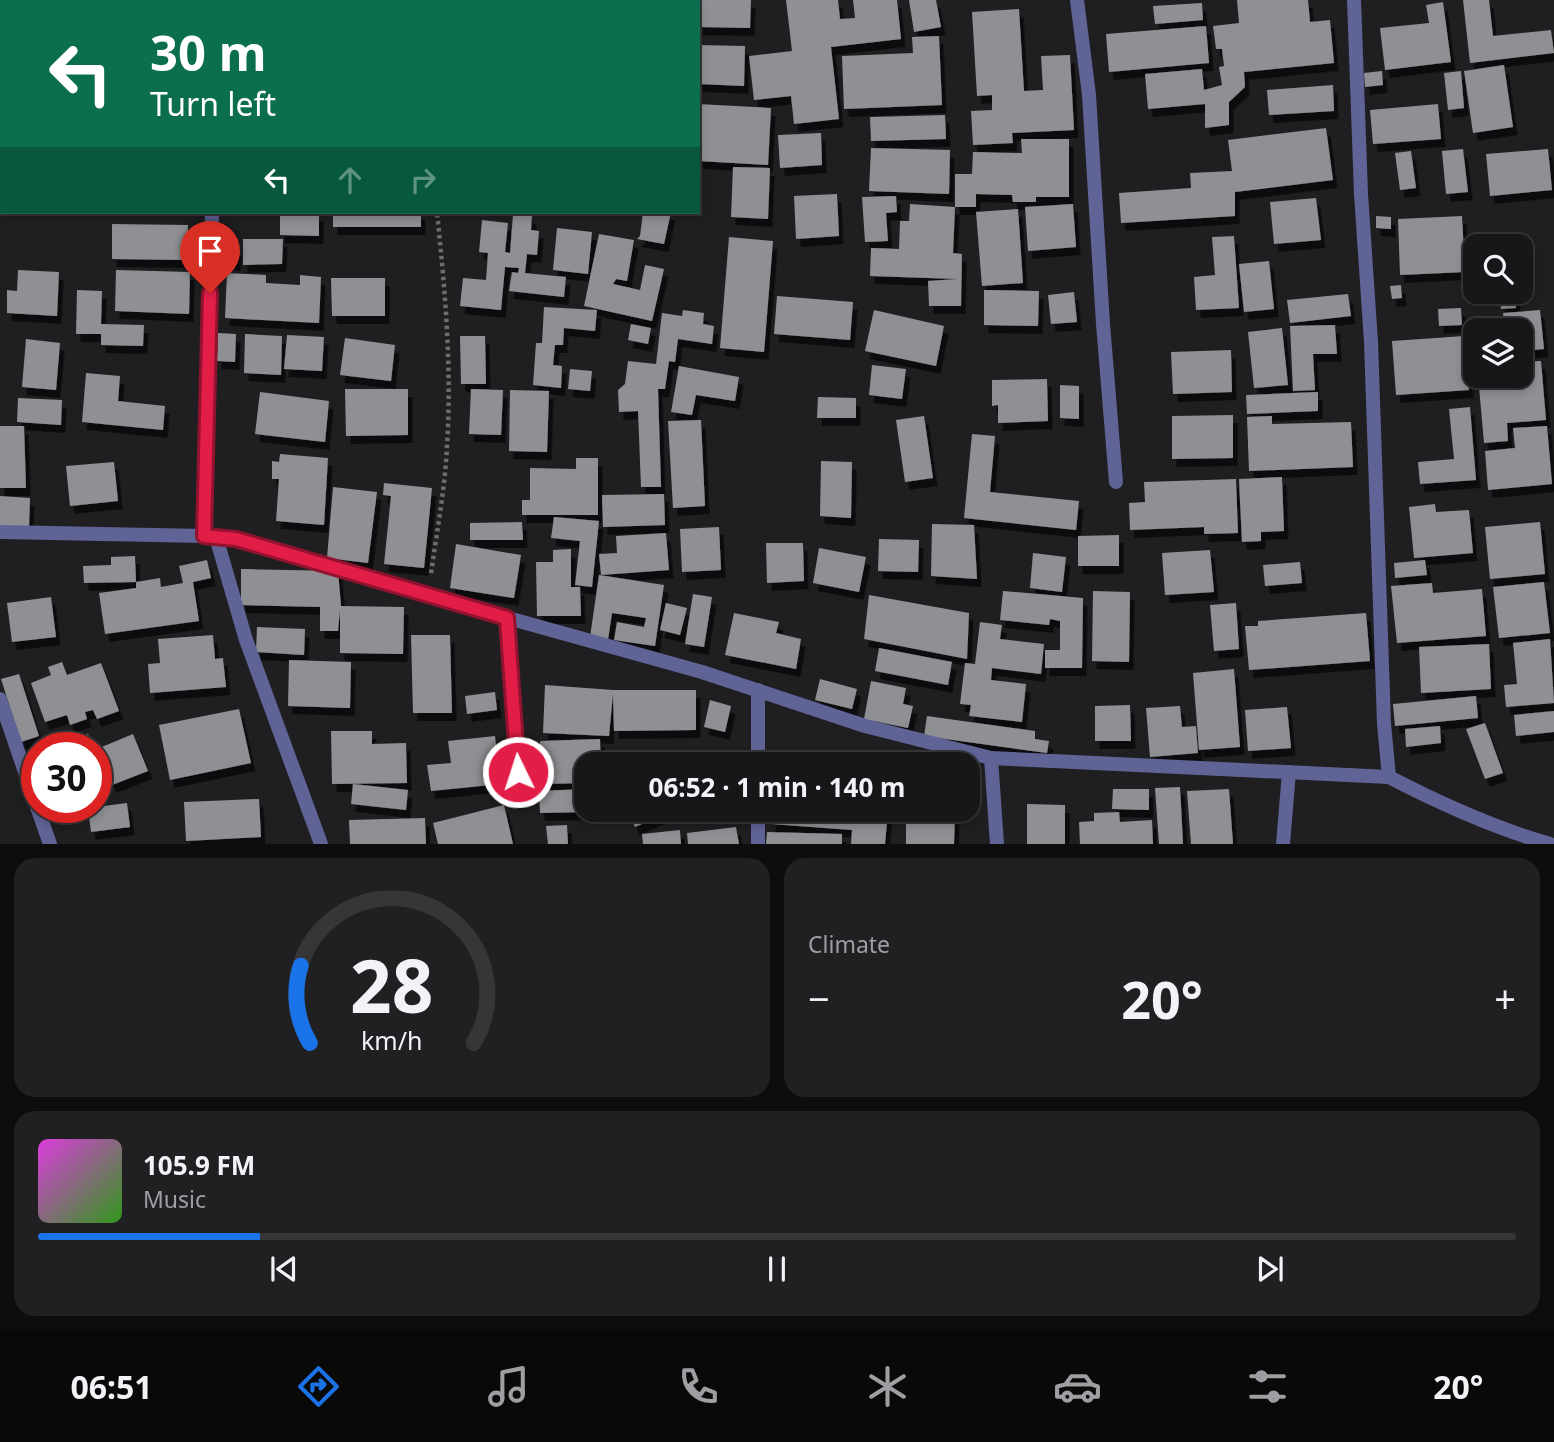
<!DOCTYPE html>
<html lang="en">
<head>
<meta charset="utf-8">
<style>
	:root { --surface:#17171a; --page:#202023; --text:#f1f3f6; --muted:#9e9fa2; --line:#363639; --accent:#1a73e8 }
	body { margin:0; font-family:"Noto Sans",sans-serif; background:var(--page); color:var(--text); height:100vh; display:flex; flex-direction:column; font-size:26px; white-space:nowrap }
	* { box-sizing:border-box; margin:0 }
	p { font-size:23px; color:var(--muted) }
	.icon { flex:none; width:38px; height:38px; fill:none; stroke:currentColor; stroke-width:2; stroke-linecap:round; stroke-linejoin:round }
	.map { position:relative; height:844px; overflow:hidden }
	.side { display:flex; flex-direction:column; gap:14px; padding:14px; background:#0d0d0e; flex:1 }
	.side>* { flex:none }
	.hud { position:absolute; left:0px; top:0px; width:700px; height:214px; box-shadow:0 4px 10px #0003,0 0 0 2px var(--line); background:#0b6e4f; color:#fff; overflow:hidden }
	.tools { position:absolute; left:1463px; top:234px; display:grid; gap:14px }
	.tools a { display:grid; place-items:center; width:70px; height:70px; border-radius:14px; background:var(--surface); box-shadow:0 4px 10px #0003,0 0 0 2px var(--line); font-size:35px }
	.speed { position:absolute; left:21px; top:732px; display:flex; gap:14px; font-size:35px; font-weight:700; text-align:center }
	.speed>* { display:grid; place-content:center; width:91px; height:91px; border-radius:50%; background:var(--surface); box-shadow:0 4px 10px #0003,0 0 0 2px var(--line); line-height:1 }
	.speed .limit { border:10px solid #d22; background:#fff; color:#111 }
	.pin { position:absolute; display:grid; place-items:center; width:60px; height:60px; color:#fff; margin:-72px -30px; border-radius:50% 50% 50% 0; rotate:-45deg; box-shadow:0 0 7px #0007 }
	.pin .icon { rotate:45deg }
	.me { position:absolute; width:77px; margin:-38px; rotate:356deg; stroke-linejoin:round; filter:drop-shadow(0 0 5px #0008) }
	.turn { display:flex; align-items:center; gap:24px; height:147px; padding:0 35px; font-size:32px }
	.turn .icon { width:91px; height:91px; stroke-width:2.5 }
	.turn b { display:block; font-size:49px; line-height:60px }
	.lanes { display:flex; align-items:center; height:66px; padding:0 35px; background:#0003; justify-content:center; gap:35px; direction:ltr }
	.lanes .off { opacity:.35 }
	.big { font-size:52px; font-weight:700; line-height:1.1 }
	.side .widget { flex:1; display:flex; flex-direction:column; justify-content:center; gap:10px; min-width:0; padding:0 24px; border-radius:21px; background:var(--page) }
	.side .dial { align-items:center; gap:0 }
	.dial svg { height:182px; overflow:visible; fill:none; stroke:var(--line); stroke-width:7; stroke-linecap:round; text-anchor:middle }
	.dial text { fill:var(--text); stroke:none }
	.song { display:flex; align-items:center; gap:21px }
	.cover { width:84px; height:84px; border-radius:10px; background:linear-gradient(135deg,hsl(300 70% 55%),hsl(110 70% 35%)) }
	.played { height:7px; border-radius:4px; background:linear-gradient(90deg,var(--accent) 15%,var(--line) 15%) }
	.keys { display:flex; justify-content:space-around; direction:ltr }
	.heat { display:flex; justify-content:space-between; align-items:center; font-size:38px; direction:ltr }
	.side .tiles { flex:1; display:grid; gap:14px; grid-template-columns:1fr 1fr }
	.widget:last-child { grid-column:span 2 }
	.trip { position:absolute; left:574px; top:752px; width:406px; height:70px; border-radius:21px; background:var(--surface); box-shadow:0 4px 10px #0003,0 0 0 2px var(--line); font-weight:700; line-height:70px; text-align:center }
	.dock { display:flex; height:112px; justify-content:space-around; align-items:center; background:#09090a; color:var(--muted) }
	.dock .icon { width:49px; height:49px }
	.dock .current { color:var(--accent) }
	.dock b { font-size:32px; color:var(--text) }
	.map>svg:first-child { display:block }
	.building { fill:#8f9093; filter:url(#shadow) }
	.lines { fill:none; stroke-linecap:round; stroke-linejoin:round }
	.path { stroke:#6d6d70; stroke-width:4.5; stroke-dasharray:3.5 3.5; stroke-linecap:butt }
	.street { stroke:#606396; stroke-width:14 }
	.route-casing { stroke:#92132f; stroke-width:18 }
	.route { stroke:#e11d48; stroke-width:12 }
</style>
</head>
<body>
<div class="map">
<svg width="1554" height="844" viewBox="0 0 1554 844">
	<defs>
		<filter id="shadow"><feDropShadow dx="4.5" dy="8" stdDeviation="0" flood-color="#0009"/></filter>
	</defs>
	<rect width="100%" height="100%" fill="#1f1f22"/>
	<g class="building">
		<polygon points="698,0 751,0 750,28 698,27"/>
		<polygon points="786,0 838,0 840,19 855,18 853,0 897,0 901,39 831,47 839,119 794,124 791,96 754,100 749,56 792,51"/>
		<polygon points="909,0 936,0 941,27 914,32"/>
		<polygon points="1237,0 1308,0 1310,22 1330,20 1334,63 1244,72 1245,87 1229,102 1229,125 1205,128 1205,104 1148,109 1145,74 1202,69 1204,90 1222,85 1219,67 1224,66 1222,49 1216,49 1213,26 1239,23"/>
		<polygon points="1463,0 1489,0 1493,36 1551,30 1554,53 1470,63"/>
		<polygon points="1443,2 1451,62 1385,70 1380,28 1429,23 1426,5"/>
		<polygon points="1202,3 1203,20 1155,24 1153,6"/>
		<polygon points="1019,9 1024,91 1043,90 1041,56 1070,55 1074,130 1012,133 1013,143 973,145 971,111 992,110 992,95 977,96 972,12"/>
		<polygon points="1206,26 1209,63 1109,72 1106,34"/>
		<polygon points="939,36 942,105 844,109 842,56 913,53 912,37"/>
		<polygon points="698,45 745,46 744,86 698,84"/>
		<polygon points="1504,65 1513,127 1473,133 1464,71"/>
		<polygon points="1382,71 1383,85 1365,87 1364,73"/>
		<polygon points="1461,71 1464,108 1448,110 1444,73"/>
		<polygon points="1333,85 1334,111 1269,115 1267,90"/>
		<polygon points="698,104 771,108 768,165 698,161"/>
		<polygon points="1438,104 1441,139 1373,144 1370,110"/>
		<polygon points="945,115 946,139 871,141 870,117"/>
		<polygon points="1326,128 1333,180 1235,192 1235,216 1121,223 1119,193 1191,188 1190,173 1232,171 1228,140"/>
		<polygon points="821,133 822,165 780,168 778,135"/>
		<polygon points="1021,139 1069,139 1069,197 1036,197 1036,202 1013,202 1012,195 976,194 976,207 955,207 955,174 972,174 973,152 1022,153"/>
		<polygon points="871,148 950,150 949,194 869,191"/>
		<polygon points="1463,149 1468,192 1446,194 1442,151"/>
		<polygon points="1548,149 1552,190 1490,196 1486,154"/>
		<polygon points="1411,151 1416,188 1400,190 1395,153"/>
		<polygon points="733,167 770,168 768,219 731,217"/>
		<polygon points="837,194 839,236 796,239 794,196"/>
		<polygon points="896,196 897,212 886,213 888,241 865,242 862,197"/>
		<polygon points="1316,198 1321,240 1274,244 1270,202"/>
		<polygon points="910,204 955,207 953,253 962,254 961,306 929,306 928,281 958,279 870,276 871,248 899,249 900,221 909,221"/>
		<polygon points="1073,204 1076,247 1028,251 1025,207"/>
		<polygon points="1018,209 1023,283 982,286 976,212"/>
		<rect x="333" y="212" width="88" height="15"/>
		<polygon points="643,212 671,212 664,244 637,239 640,236"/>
		<polygon points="280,213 319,213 319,236 280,235"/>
		<polygon points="513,214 532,216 531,230 539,231 537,255 527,254 525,273 566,277 564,297 509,291 512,272 518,273 519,268 505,267 501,310 460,306 463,278 486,280 488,253 479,252 482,220 508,223 505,252 510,253"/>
		<polygon points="1376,216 1391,217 1391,229 1376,228"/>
		<polygon points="1462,216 1465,272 1400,275 1398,219"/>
		<polygon points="112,224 188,225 188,260 112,259"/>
		<polygon points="557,228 592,232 588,274 553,270"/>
		<polygon points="599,234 634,240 627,281 616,279 613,284 640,290 645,265 664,269 652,321 584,306"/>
		<polygon points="1509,235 1510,247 1476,247 1475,240"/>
		<polygon points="1234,236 1239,308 1196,310 1194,277 1215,275 1212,237"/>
		<polygon points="729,237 773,241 764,352 720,348"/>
		<polygon points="243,239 283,239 282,264 243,265"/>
		<polygon points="222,247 237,248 236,263 221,261"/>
		<polygon points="1269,261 1274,309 1244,312 1239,264"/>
		<polygon points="18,270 59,272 57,316 7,313 7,290 17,291"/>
		<polygon points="116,270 190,272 189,314 115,311"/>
		<polygon points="227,273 266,275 266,283 300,285 300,275 321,277 319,323 225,318"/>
		<polygon points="331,278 385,278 385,316 332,316"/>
		<polygon points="1401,285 1402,298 1392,299 1390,286"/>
		<polygon points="77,290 102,291 101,324 144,325 143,346 101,345 101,334 76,334"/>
		<polygon points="984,290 1039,291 1038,326 984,325"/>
		<polygon points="1074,292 1077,322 1051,324 1048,295"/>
		<polygon points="1348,294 1351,316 1290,323 1287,300"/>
		<polygon points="777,296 853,302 850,340 774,334"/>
		<polygon points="1516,298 1516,308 1501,309 1500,299"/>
		<polygon points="544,307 597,310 595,331 564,328 563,345 555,345 553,365 562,366 561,388 533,385 536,343 542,343"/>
		<polygon points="1461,308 1462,325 1439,326 1438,309"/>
		<polygon points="683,310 704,313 703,324 714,326 712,344 678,339 675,362 669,361 665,389 658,389 661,487 641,487 638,411 619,412 618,390 625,384 628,361 656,364 662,313 682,316"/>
		<polygon points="874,310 944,326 936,366 865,351"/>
		<polygon points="1540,310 1544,349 1521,351 1521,331 1505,331 1503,313"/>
		<polygon points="631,324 651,328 648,344 628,340"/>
		<polygon points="1335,325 1337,354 1313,354 1315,390 1293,391 1290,326"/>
		<polygon points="1282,328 1288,385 1254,388 1248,332"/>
		<polygon points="218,333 236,334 235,362 217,361"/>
		<polygon points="245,334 282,336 281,375 244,373"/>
		<polygon points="287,335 324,337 322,371 284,369"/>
		<polygon points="460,336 485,336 486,384 461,384"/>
		<polygon points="1464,336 1469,390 1396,395 1392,341"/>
		<polygon points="345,338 395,345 391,381 340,375"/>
		<polygon points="26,339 60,343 56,390 22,387"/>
		<polygon points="1231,350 1232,392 1173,394 1171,352"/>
		<polygon points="1541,361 1546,420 1507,423 1508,441 1484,443 1478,376 1521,376 1521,362"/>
		<polygon points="872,365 906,369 902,399 869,395"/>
		<polygon points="679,366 739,377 735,401 696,395 692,415 671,412"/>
		<polygon points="570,369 592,371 590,391 568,389"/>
		<polygon points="86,373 120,376 118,401 165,406 163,430 82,422"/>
		<polygon points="1047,379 1048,421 998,423 998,405 992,406 992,380"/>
		<polygon points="1060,385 1079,386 1079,419 1060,418"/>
		<polygon points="345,389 408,389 408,435 346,436"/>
		<polygon points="471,389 503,390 501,435 469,434"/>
		<polygon points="510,390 549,391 547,452 509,451"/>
		<polygon points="260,392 329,401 325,442 255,434"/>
		<polygon points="1318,392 1318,411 1247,414 1246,395"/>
		<polygon points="818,397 856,398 856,418 817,418"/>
		<polygon points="18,398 62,400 61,425 17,422"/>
		<polygon points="1470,407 1476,480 1420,484 1418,462 1454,459 1449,409"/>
		<polygon points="1233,415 1233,458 1172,459 1172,416"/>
		<polygon points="924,416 933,478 905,482 896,420"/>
		<polygon points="1272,416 1272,424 1351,422 1353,467 1249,471 1247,417"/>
		<polygon points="701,420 705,506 673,508 668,421"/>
		<polygon points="0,426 24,426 26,488 0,488"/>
		<polygon points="1547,426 1552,484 1488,490 1485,451 1515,448 1513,428"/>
		<polygon points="972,434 995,436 990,492 1079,501 1076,530 964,518"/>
		<polygon points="280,454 328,458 324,525 276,521 279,479 272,479 272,461 279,462"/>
		<polygon points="576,458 598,458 598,515 522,515 522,500 530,500 530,468 576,469"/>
		<polygon points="821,461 852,462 851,518 820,516"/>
		<polygon points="114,462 118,501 70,506 66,466"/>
		<polygon points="1282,477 1284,531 1261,532 1261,541 1242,542 1239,479"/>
		<polygon points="1236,479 1238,533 1204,534 1204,527 1130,530 1129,503 1145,502 1144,482"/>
		<polygon points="384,483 432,488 424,568 384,564 391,496 383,495"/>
		<polygon points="333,487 377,492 368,563 327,558"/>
		<polygon points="664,494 665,525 603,527 602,495"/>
		<polygon points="0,496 30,498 29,527 0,526"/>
		<polygon points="1435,504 1436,512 1469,510 1473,553 1414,558 1409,507"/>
		<polygon points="554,517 599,521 592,587 575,585 580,541 551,538"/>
		<polygon points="522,522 523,540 470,540 470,523"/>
		<polygon points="1540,522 1545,574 1490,579 1485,527"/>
		<polygon points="932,524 974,525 977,579 931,576"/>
		<polygon points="719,527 721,570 682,572 680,529"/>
		<polygon points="666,533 669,570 601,575 599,554 617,553 616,536"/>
		<polygon points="1119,535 1119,566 1078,566 1078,536"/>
		<polygon points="879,539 919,540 918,572 878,571"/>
		<polygon points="766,543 803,543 804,581 767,583"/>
		<polygon points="456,544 521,555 514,598 450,588"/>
		<polygon points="819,548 866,557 859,592 813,583"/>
		<polygon points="571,549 571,587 580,587 581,616 537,616 536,562 553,562 553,550"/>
		<polygon points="1210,550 1214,592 1165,595 1162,553"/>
		<polygon points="1033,553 1066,557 1062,592 1030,588"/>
		<polygon points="135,556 136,582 84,583 83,566 111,565 111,557"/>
		<polygon points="207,560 211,578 193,582 199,621 105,634 99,593 136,588 136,582 160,578 161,587 183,583 179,566"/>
		<polygon points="1425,560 1427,575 1395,578 1394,563"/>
		<polygon points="1300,562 1302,583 1265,586 1263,565"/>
		<polygon points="241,569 338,571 341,606 404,607 403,654 340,653 340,610 338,631 320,631 320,607 241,605"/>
		<polygon points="599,575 664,585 655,646 614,640 617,622 644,627 646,618 612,613 608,640 590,637"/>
		<polygon points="1544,582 1550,633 1499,638 1493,587"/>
		<polygon points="1432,583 1433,593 1482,589 1486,636 1397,643 1391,586"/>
		<polygon points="1003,591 1083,598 1082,668 1045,668 1045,650 1060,650 1060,621 1050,619 1049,625 1000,620"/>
		<polygon points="1093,591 1130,592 1129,662 1092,661"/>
		<polygon points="693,594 712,597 704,647 685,644"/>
		<polygon points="869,595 969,613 967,659 864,639"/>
		<polygon points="51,597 56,637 12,642 7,603"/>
		<polygon points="666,603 687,608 680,635 660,630"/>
		<polygon points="1236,603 1239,649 1214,651 1210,605"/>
		<polygon points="734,613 779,622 776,633 801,639 796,669 725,655"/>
		<polygon points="1366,613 1370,661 1249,670 1245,626 1258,626 1258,621"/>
		<polygon points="980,622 1002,625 1000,639 1044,644 1041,674 992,668 991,680 1026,684 1022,722 969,716 971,705 960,704 965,663 975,664"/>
		<polygon points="257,627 305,629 304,655 256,652"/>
		<polygon points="213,635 215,659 223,658 226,687 150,693 148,664 160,663 158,639"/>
		<polygon points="411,635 450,635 452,713 413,713"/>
		<polygon points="1550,639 1554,703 1506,707 1504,685 1517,684 1513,643"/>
		<polygon points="1489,644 1491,689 1421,693 1419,647"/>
		<polygon points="879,648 952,662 948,685 875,671"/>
		<polygon points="289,660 351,662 350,708 288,706"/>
		<polygon points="62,662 67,675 101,663 119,711 97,719 93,710 85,712 87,719 70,725 67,715 45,722 31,683 51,675 48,667"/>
		<polygon points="1234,669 1240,747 1199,750 1193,673"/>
		<polygon points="19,674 39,736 21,742 1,679"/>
		<polygon points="820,679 857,689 852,709 815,700"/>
		<polygon points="871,681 906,688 903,704 913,706 908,728 864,719"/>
		<polygon points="545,685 613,690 696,690 696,730 614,731 613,694 609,736 543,733"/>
		<polygon points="495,692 497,710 467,714 465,696"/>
		<polygon points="1476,696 1478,718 1395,726 1393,704"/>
		<polygon points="710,700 731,706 725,732 704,727"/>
		<polygon points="1130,705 1131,741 1095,741 1095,706"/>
		<polygon points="1180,706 1182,727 1196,726 1198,753 1150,757 1146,708"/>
		<polygon points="1287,707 1291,748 1248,751 1245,710"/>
		<polygon points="239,709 251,763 170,780 159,725"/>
		<polygon points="1554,711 1554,732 1516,736 1514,715"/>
		<polygon points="927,716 1035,731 1035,739 1049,741 1047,753 924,736"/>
		<polygon points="1485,723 1503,773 1485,779 1466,729"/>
		<polygon points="1440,726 1441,743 1406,747 1405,729"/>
		<polygon points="331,731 372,731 372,744 406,743 407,783 332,784"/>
		<polygon points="88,734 93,747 57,747 55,744"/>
		<polygon points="133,734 148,771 112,785 97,749"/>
		<polygon points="495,736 501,784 431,791 427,765 451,763 448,741"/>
		<polygon points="600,739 601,765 586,765 586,783 541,784 540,741"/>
		<polygon points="662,756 666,765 640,765"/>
		<polygon points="96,760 106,790 96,793"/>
		<polygon points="353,784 408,790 406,810 351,804"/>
		<polygon points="1180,787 1183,844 1159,844 1155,788"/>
		<polygon points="586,789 586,812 540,813 539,791"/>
		<polygon points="1113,789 1149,789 1149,810 1112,809"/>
		<polygon points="1229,789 1233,844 1191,844 1187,791"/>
		<polygon points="259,799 261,837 186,841 184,802"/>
		<polygon points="127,803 130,827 91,832 88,808"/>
		<polygon points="1027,804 1065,805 1065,844 1027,844"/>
		<polygon points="504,805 513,844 438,844 433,823"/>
		<polygon points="628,810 675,810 635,827"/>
		<rect x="690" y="810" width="51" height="4"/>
		<polygon points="772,810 888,810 885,844 851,844 852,830 771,824"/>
		<polygon points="906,810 955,810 954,844 906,844"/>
		<polygon points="1119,812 1120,822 1152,820 1153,844 1080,844 1079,822 1094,821 1094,813"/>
		<polygon points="425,818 426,844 350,844 349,820"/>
		<polygon points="567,825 568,844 548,844 546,826"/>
		<polygon points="736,827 739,844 688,844 687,833"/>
		<polygon points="680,830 681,844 643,844 642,834"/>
		<polygon points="767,832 842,834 842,844 766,844"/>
	</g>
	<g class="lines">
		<path class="path" d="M431,573C437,531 445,489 447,446C452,368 445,290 437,212"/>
		<g class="street">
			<polyline points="212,0 212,2"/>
			<polyline points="1077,0 1089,95 1103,324 1116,482"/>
			<polyline points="1354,0 1361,194 1371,342 1384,724 1389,777"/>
			<polyline points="552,2 552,0"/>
			<path d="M0,532L204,536L236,539L436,598L702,672L865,726L991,758L1389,777C1441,804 1494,828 1550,844"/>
			<polyline points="204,536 212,212"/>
			<polyline points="216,537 246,640 321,844"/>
			<polyline points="507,618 520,798"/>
			<polyline points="758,690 758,765"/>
			<polyline points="0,699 37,807"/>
			<polyline points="991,758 997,844"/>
			<polyline points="37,807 50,844"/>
			<polyline points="758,844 758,810"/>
			<polyline points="1283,844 1289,772"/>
		</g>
	</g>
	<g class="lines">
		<g class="route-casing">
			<polyline id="route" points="210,293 204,536 236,539 507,618 518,772"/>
		</g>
		<use href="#route" class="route"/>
	</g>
</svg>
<div class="tools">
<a><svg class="icon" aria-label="search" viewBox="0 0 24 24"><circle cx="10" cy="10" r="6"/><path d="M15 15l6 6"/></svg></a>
<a><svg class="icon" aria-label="layers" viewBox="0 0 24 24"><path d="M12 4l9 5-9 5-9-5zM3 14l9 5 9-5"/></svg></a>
</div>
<div class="speed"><div class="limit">30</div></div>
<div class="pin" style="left:210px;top:293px;background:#d93025"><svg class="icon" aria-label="arrive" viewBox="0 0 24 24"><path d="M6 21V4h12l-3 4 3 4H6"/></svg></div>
<svg class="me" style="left:518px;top:772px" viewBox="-20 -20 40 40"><circle r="17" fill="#e11d48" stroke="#fff" stroke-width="3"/><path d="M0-11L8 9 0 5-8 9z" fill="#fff"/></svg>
<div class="trip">06:52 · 1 min · 140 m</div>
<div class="hud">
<div class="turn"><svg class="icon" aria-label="left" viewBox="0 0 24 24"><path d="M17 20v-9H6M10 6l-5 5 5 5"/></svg><div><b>30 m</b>Turn left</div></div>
<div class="lanes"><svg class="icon" aria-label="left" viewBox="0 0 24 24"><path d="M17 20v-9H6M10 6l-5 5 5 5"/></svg><svg class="icon off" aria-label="ahead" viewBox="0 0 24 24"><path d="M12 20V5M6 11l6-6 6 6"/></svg><svg class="icon off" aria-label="right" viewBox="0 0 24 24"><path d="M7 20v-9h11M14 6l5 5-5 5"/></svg></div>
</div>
</div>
<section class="side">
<div class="tiles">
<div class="widget dial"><svg viewBox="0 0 100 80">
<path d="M14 69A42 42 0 1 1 86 69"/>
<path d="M14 69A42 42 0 0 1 10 35" stroke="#1a73e8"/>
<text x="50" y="56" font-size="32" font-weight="700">28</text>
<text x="50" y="72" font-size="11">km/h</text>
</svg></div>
<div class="widget"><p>Climate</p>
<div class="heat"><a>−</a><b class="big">20°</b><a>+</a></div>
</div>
<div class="widget">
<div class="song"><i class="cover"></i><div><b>105.9 FM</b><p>Music</p></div></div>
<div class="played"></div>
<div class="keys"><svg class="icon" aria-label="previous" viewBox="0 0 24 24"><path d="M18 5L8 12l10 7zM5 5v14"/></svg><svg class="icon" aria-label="pause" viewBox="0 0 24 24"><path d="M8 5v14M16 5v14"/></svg><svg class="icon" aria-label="next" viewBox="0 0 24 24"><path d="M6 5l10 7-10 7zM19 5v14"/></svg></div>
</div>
</div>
</section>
<nav class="dock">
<b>06:51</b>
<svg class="icon current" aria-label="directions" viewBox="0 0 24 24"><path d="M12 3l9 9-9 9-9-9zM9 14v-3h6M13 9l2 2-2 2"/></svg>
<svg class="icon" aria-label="music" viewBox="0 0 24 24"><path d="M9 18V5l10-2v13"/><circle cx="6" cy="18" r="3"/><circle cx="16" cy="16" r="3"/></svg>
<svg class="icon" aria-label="phone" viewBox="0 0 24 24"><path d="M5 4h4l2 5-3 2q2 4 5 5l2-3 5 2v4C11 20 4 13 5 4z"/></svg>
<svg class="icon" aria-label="climate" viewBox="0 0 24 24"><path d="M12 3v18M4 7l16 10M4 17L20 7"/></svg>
<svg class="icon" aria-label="car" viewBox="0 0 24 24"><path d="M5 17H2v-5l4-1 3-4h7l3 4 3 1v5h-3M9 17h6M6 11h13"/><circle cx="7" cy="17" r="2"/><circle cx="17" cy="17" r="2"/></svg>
<svg class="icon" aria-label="filters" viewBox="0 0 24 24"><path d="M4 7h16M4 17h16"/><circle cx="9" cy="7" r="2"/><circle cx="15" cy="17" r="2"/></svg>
<b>20°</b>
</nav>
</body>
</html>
